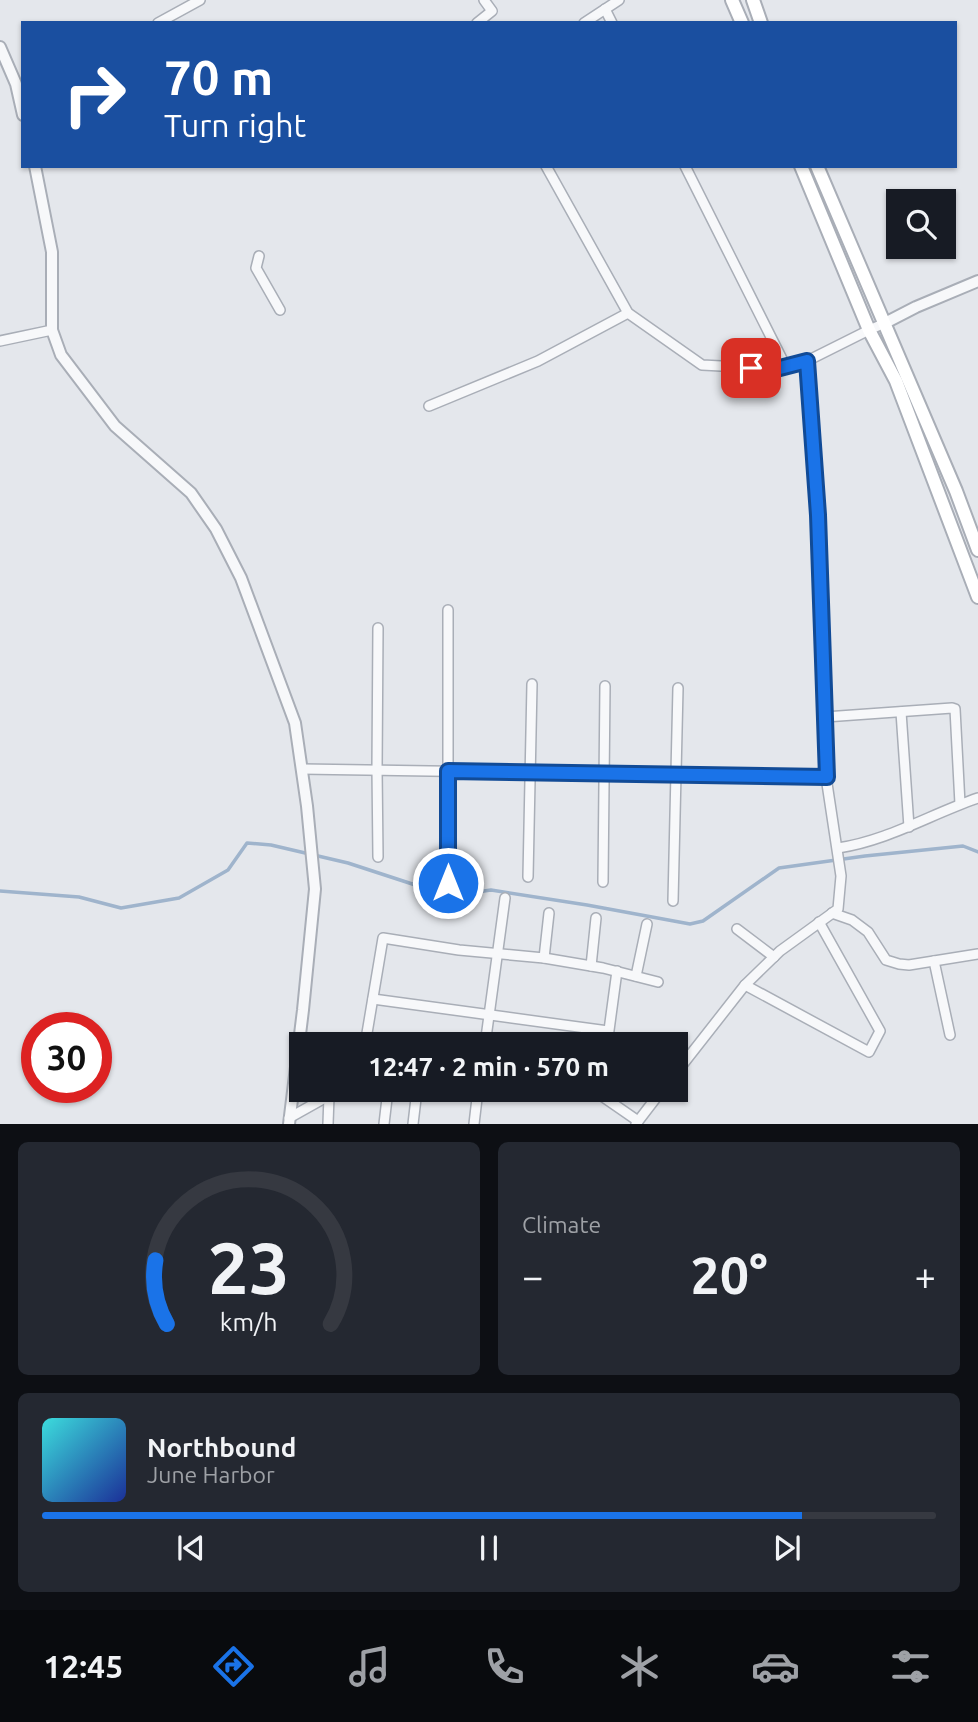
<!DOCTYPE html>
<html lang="en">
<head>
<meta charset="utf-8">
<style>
	:root { --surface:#171b24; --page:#242831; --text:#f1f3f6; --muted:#9ea1a6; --line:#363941; --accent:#1a73e8 }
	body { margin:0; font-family:Ubuntu,sans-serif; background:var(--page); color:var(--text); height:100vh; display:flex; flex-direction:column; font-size:26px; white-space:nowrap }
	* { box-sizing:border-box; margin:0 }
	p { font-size:23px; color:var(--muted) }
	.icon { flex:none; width:38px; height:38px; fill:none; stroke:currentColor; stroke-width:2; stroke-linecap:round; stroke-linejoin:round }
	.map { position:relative; height:1124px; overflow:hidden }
	.side { display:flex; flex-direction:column; gap:18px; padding:18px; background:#0d0f14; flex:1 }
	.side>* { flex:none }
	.hud { position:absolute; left:21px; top:21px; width:936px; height:147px; border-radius:0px; box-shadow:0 2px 5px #0004; background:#1a4fa0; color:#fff; overflow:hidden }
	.tools { position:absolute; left:886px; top:189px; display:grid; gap:14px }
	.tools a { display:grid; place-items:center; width:70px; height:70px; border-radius:0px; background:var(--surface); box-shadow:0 2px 5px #0004; font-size:35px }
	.speed { position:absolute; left:21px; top:1012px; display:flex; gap:14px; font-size:35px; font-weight:700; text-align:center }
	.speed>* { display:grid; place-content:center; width:91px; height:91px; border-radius:50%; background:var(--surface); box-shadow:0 2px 5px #0004; line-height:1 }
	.speed .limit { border:10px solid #d22; background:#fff; color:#111 }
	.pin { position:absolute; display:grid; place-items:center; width:60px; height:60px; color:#fff; margin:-30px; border-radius:14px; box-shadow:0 4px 10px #0006 }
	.me { position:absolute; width:77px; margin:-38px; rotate:0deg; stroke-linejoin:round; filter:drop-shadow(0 0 5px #0008) }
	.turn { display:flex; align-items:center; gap:24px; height:147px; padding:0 28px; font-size:32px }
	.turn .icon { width:91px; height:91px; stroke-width:2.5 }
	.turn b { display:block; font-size:49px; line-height:60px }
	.big { font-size:52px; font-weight:600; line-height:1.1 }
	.side .card { flex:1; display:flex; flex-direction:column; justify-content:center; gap:10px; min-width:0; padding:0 24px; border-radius:10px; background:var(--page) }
	.side .dial { align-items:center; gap:0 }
	.dial svg { height:182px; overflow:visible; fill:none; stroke:var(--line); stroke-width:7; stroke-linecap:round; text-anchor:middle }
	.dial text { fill:var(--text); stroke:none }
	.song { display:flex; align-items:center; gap:21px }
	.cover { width:84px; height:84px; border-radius:10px; background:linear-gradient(135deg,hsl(180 70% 55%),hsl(230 70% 35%)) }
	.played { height:7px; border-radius:4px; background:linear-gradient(90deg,var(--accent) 85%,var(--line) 85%) }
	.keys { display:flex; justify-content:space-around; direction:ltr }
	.heat { display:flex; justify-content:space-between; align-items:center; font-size:38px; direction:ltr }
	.side .tiles { flex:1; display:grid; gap:18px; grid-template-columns:1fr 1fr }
	.card:last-child { grid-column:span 2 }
	.trip { position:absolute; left:289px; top:1032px; width:399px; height:70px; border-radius:0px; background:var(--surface); box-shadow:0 2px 5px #0004; font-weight:600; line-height:70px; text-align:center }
	.dock { display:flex; height:112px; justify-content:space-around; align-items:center; background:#090b0e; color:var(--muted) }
	.dock .icon { width:49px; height:49px }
	.dock .current { color:var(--accent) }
	.dock b { font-size:32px; color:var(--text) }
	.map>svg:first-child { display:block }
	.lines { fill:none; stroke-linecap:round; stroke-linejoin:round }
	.stream { stroke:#9fb4cc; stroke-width:3.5 }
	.minor-casing { stroke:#a9aeb7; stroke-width:12 }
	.tertiary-casing { stroke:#a9aeb7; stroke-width:14 }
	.secondary-casing { stroke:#a9aeb7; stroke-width:16 }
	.minor { stroke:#f7f8fa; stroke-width:9 }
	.tertiary { stroke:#f7f8fa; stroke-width:10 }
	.secondary { stroke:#fff; stroke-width:12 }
	.route-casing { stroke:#114b97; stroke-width:18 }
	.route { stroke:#1a73e8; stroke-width:12 }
</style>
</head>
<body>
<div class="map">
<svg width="978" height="1124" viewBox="0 0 978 1124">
	<rect width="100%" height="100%" fill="#e4e7ec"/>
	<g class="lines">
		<polyline class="stream" points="0,891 79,897 121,908 179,898 228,870 247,843 271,845 348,863 449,896 491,890 587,905 690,924 703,921 779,868 865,856 963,846 978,852"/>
		<g class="minor-casing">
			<g id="minor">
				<polyline points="605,9 612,23"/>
				<polyline points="158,23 200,0"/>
				<polyline points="477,23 492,11 484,0"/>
				<polyline points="584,23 619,0"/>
				<polyline points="546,166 628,313 702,365 776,369 807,361"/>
				<polyline points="685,166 786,367"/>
				<polyline points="259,256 256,268 280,310"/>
				<polyline points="0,341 52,330"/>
				<polyline points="429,406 538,361 628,313"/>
				<polyline points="448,610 448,883"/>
				<polyline points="378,628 377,769 378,857"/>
				<polyline points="901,712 909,827"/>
				<polyline points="825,717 952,708 955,709 960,804"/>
				<polyline points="302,769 826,777"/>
				<path d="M838,848C887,841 931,814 978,798"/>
				<polyline points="528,877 532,684"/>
				<polyline points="603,882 605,686"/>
				<polyline points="673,901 678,688"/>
				<polyline points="832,913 852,920 868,932 886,960 899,964 909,965 978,954"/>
				<polyline points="737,929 774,957"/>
				<polyline points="544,958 549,913"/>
				<polyline points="934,961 950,1035"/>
				<polyline points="591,966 596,918"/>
				<polyline points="636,976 647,924"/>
				<polyline points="745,985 869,1052 880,1031 819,922"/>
				<polyline points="373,999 608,1031"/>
				<polyline points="365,1045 383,938 459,950 544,958 603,968 658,982"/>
				<polyline points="485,1045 505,898"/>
				<polyline points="607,1045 617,971"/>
				<polyline points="676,1073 745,985 780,951 838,909 841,876 826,777 819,515 807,361 869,330 885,323"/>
				<polyline points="575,1090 599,1094 638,1121"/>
				<polyline points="289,1118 339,1090"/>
				<polyline points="328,1124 329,1096"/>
				<polyline points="384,1124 388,1090"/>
				<polyline points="413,1124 417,1090"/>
				<polyline points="474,1124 478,1090"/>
				<polyline points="636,1124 662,1090"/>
			</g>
		</g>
		<g class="tertiary-casing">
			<g id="tertiary">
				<polyline points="0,47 16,84 23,115"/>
				<polyline points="35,166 52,252 52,330 61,355 115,426 191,493 216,529 241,578 295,723 307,806 315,889 303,1010 289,1124"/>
				<polyline points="885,323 916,307 978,281"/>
			</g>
		</g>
		<g class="secondary-casing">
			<g id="secondary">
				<polyline points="732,0 742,23"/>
				<polyline points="753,0 761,23"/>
				<polyline points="801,166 869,330 896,381 978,597"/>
				<polyline points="817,166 956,491 978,550"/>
			</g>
		</g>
		<use href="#minor" class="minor"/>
		<use href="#tertiary" class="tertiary"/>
		<use href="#secondary" class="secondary"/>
	</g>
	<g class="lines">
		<g class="route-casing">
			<polyline id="route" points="448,883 448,771 827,777 818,515 807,361 776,369 751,368"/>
		</g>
		<use href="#route" class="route"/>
	</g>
</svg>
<div class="tools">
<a><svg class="icon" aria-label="search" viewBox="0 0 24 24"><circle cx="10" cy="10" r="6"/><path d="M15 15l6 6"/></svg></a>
</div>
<div class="speed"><div class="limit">30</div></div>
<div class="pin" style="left:751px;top:368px;background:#d93025"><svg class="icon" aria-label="arrive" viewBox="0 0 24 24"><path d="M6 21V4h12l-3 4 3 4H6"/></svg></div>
<svg class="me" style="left:448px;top:883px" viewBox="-20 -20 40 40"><circle r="17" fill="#1a73e8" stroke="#fff" stroke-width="3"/><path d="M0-11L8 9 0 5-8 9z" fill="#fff"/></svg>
<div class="trip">12:47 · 2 min · 570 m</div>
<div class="hud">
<div class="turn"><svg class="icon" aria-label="right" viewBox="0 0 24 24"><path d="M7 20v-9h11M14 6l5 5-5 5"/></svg><div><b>70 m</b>Turn right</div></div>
</div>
</div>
<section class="side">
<div class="tiles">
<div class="card dial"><svg viewBox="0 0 100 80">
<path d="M14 69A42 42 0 1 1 86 69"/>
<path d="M14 69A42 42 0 0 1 9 41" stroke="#1a73e8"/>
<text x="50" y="56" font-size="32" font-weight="700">23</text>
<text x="50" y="72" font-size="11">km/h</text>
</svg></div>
<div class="card"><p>Climate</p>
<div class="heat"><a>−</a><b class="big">20°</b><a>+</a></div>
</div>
<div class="card">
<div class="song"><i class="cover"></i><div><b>Northbound</b><p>June Harbor</p></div></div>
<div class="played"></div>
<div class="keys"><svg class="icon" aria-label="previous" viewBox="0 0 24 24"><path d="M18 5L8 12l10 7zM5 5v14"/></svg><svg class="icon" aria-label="pause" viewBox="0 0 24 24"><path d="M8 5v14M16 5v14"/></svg><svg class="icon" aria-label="next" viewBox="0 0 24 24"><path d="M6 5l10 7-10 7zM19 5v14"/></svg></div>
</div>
</div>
</section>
<nav class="dock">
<b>12:45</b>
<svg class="icon current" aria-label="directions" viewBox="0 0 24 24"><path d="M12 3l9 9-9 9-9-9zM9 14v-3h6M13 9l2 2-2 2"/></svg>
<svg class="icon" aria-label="music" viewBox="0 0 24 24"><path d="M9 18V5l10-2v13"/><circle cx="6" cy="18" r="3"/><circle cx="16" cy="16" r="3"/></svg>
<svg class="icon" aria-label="phone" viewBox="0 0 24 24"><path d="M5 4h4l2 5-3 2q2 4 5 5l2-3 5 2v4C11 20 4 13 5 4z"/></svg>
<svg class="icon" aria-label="climate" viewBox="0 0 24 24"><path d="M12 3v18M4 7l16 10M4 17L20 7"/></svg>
<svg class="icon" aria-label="car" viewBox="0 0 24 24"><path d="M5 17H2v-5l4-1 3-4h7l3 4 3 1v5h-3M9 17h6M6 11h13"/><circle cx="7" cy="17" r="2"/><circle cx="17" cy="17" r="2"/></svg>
<svg class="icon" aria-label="filters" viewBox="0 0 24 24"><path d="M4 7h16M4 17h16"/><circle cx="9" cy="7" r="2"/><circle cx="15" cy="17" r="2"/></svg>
</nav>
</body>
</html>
